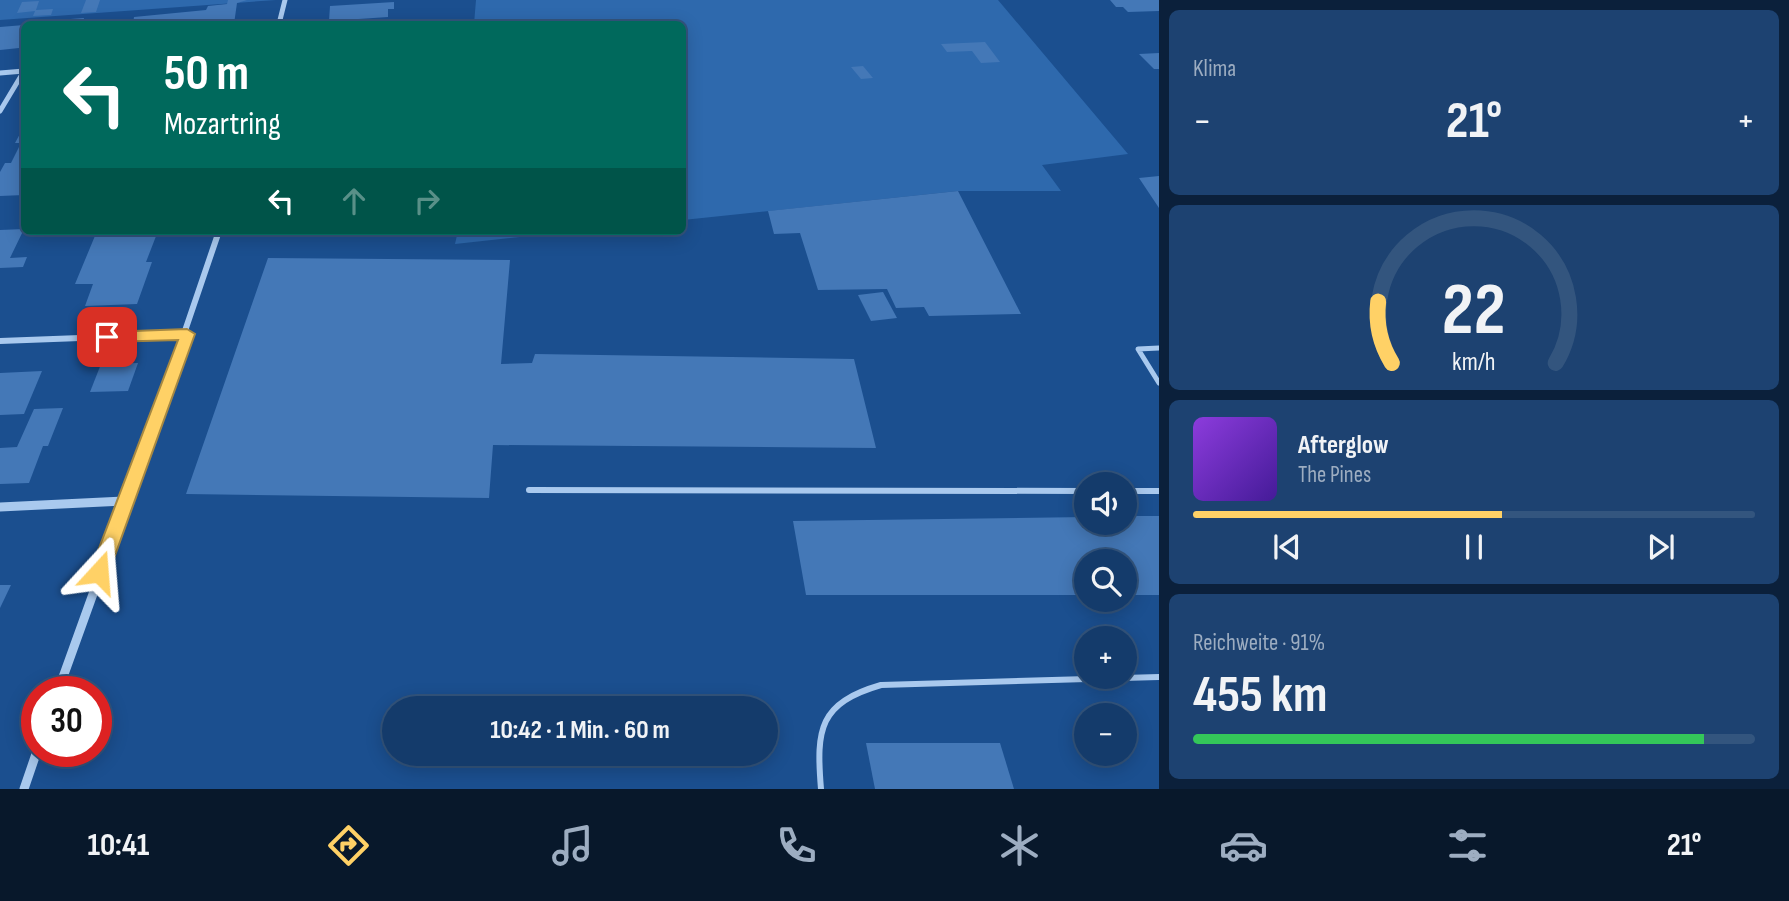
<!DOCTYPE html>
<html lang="de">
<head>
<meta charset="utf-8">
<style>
	:root { --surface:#143b6b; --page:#1d4271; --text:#f1f3f6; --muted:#9dadc1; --line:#33557e; --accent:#ffd166 }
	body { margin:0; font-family:"Sofia Sans Condensed",sans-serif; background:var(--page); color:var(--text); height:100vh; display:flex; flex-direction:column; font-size:26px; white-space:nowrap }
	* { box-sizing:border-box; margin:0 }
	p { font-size:23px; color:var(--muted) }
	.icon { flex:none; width:38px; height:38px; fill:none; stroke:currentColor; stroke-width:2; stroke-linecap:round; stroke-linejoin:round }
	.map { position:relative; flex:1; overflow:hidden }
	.drawer { display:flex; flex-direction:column; gap:10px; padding:10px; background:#0b203b; width:630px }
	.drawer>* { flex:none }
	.top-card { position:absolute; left:21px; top:21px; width:665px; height:214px; border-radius:10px; box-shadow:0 4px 18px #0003,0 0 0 2px var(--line); background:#00695c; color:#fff; overflow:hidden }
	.tools { position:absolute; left:1074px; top:472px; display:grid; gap:14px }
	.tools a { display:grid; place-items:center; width:63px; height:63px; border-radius:50%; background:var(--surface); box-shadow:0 4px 18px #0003,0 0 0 2px var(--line); font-size:35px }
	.speed { position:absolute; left:21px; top:676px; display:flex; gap:14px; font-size:35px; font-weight:700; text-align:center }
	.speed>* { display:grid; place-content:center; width:91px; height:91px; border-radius:50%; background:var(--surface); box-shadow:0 4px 18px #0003,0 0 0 2px var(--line); line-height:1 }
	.speed .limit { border:10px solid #d22; background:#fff; color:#111 }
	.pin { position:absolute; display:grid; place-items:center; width:60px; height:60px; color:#fff; margin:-30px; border-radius:14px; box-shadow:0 4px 10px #0006 }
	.me { position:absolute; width:77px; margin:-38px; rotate:19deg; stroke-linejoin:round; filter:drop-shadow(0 0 5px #0008) }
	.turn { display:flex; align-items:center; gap:24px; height:147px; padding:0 28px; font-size:32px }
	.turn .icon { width:91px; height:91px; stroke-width:2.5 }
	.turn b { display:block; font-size:49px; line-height:60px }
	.lanes { display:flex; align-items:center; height:66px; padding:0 28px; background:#0003; justify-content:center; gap:35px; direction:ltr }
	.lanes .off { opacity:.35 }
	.big { font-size:52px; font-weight:700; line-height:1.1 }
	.drawer .widget { flex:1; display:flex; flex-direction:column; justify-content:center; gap:10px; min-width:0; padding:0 24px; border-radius:10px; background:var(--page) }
	.drawer .dial { align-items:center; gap:0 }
	.dial svg { height:182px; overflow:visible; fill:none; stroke:var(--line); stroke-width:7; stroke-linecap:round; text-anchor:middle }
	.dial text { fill:var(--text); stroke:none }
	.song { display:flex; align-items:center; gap:21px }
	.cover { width:84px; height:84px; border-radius:10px; background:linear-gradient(135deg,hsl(270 70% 55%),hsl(260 70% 35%)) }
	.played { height:7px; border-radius:4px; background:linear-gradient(90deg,var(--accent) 55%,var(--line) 55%) }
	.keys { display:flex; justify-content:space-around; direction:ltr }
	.heat { display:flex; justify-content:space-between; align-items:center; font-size:38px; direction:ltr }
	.charge { height:10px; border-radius:5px; background:linear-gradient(90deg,#34c759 91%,var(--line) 0) }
	.trip { position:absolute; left:382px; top:696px; width:396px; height:70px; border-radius:35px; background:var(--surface); box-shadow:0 4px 18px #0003,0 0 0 2px var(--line); font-weight:700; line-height:70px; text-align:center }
	.dock { display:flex; height:112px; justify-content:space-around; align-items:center; background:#08182b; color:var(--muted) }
	.dock .icon { width:49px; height:49px }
	.dock .on { color:var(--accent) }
	.dock b { font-size:32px; color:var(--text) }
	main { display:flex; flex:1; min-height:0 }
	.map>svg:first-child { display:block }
	.green { fill:#2e69ad }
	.building { fill:#4478b7 }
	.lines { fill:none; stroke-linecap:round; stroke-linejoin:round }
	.service-far1 { stroke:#a9c9ee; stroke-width:5 }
	.service { stroke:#a9c9ee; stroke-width:6 }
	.minor-far2 { stroke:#a9c9ee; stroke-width:5 }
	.minor-far1 { stroke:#a9c9ee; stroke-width:6 }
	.minor { stroke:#a9c9ee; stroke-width:9 }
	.route { fill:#ffd166; stroke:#a68842; stroke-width:2 }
</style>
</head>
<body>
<main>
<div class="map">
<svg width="1159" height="789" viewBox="0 0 1159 789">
	<rect width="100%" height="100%" fill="#1b4f8f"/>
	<g class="green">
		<polygon points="0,0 276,0 0,20"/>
		<polygon points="476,0 998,0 1128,154 1042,165 1061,191 958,191 683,220 682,24 474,24"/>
		<polygon points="458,231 575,231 455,244"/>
	</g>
	<g class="building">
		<polygon points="86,0 100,0 96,12 81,13"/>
		<polygon points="228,0 247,0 237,3 234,24 133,24 134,17 206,10 208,6 227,4"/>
		<polygon points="1110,0 1159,0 1159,11 1128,12 1123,7 1116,7"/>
		<polygon points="39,1 36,10 53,9 51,15 33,16 35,11 17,13 22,2"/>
		<polygon points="394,2 394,9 388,9 388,17 329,21 330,6"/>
		<polygon points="84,18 82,24 29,24 30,22"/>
		<polygon points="24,25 24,45 19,48 0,50 0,27"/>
		<polygon points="985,42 1000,62 981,63 972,51 947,52 941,44"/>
		<polygon points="1159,53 1159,69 1154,69 1139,54"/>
		<polygon points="863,66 873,78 861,79 851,67"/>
		<polygon points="21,132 24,132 24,195 0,196 0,172 5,163 11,163 21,143 15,143"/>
		<polygon points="1159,176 1159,208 1139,178"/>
		<polygon points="958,191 1021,314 929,316 924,307 896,308 887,289 818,290 800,233 774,234 768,211"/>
		<polygon points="24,229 10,258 27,257 23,267 0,268 0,230"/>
		<polygon points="97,231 158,231 146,262 152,262 137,304 85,306 93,284 75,284"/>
		<polygon points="268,258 510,260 501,364 532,363 535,354 854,359 876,448 493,445 489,498 186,494"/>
		<polygon points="883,292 897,318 871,321 858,295"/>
		<polygon points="138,363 128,391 90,392 101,364"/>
		<polygon points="42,371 24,414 0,415 0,373"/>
		<polygon points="63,408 48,446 43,446 29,483 0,484 0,448 17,447 34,409"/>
		<polygon points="1125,516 1159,516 1159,595 1125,595 1125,562 1087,562 1087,595 806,595 793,521 1087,517 1087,523 1125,523"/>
		<polygon points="0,585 11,585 0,608"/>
		<polygon points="866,743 1000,743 1014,789 875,789"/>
	</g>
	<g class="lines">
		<polyline class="service-far1" points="1159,348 1138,349 1159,383"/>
		<g class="service">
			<polyline points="529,490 1087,491"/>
			<polyline points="1125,491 1159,491"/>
			<path d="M821,789C816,729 819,703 881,685L1159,677"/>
		</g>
		<g class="minor-far2">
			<polyline points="279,24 285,0"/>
			<polyline points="0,73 24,71"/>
			<polyline points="0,111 24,71"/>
		</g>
		<g class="minor-far1">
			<polyline points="0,341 187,334"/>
			<polyline points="141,460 219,231"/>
		</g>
		<g class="minor">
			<polyline points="0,507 124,501"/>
			<polyline points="58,691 142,458"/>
			<polyline points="24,789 37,751"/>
		</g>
	</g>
	<polygon class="route" points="187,329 195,334 109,572 106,578 99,580 93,578 90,572 178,340 107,342 99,337 107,332"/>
</svg>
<div class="tools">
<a><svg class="icon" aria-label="sound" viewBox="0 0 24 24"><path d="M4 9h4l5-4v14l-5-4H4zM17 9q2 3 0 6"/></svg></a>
<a><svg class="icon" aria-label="search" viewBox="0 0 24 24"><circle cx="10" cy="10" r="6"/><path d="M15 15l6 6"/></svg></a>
<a>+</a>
<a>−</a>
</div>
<div class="speed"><div class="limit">30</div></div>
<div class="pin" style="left:107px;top:337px;background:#d93025"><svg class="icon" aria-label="arrive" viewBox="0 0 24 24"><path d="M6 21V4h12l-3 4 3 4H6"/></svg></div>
<svg class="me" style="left:99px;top:572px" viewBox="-20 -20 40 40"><path d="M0-17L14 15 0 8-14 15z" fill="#ffd166" stroke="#fff" stroke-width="4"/></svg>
<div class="trip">10:42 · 1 Min. · 60 m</div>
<div class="top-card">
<div class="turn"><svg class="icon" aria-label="left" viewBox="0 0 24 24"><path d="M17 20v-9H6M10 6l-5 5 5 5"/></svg><div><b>50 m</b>Mozartring</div></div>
<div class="lanes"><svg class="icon" aria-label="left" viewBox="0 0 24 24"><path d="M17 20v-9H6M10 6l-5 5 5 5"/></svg><svg class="icon off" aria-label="ahead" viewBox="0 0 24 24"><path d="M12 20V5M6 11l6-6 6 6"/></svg><svg class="icon off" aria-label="right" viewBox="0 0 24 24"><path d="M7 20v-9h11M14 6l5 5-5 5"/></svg></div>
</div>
</div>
<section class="drawer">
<div class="widget"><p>Klima</p>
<div class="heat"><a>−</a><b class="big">21°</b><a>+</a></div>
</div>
<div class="widget dial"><svg viewBox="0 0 100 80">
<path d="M14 69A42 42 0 1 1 86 69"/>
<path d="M14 69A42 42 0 0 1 8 42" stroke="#ffd166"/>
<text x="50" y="56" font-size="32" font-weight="700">22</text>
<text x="50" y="72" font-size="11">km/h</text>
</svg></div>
<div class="widget">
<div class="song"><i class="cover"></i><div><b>Afterglow</b><p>The Pines</p></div></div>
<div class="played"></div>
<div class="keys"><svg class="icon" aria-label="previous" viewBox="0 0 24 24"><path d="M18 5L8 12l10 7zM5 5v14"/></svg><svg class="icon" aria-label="pause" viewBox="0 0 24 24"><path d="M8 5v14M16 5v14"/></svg><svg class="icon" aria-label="next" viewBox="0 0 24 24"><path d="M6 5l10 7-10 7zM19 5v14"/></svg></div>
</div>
<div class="widget"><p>Reichweite · 91%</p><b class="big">455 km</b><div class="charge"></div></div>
</section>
</main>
<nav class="dock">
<b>10:41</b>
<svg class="icon on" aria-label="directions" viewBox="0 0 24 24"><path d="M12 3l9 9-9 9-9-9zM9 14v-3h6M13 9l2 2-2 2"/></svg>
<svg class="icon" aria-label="music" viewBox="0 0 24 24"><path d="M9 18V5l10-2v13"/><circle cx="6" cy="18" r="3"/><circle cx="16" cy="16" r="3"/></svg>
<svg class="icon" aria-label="phone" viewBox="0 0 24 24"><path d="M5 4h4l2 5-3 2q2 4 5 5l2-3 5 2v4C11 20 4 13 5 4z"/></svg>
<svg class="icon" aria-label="climate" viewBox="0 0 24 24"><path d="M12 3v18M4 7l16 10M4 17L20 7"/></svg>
<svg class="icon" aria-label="car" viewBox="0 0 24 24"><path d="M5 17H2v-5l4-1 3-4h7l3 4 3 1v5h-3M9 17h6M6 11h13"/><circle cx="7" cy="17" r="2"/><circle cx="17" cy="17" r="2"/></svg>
<svg class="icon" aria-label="filters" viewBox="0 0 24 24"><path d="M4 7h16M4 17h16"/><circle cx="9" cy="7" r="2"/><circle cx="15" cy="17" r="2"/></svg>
<b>21°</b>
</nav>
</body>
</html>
